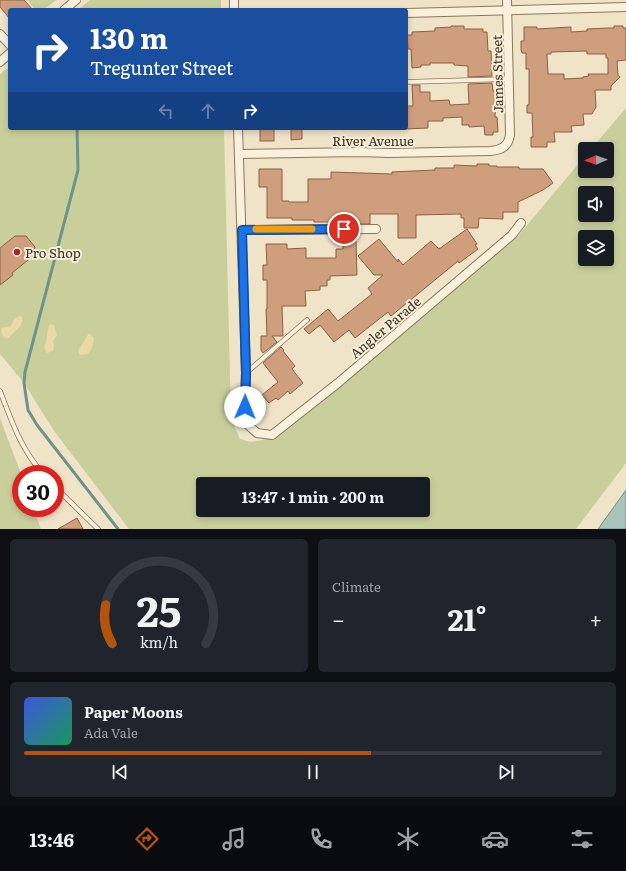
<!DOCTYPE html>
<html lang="en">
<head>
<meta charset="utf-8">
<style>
	:root { --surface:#171b24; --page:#20242c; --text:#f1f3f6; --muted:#9ea1a6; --line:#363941; --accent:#b45309 }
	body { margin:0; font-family:Literata,serif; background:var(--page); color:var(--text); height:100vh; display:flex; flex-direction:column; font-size:15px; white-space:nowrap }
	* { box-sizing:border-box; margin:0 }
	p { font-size:13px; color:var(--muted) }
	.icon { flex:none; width:22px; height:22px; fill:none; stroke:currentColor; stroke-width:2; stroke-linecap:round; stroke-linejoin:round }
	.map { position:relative; height:529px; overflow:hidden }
	.drawer { display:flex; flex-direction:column; gap:10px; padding:10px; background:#0d0f14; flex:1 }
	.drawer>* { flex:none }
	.guide { position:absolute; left:8px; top:8px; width:400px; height:122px; border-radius:4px; box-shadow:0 2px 6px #0003; background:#1a4fa0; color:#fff; overflow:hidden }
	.needle { width:26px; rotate:268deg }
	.tools { position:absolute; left:578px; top:142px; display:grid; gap:8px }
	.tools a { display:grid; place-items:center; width:36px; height:36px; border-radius:4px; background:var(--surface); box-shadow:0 2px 6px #0003; font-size:20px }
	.speed { position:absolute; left:12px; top:465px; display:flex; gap:8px; font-size:20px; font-weight:700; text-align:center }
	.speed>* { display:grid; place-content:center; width:52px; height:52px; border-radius:50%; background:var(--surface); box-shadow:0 2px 6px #0003; line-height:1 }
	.speed .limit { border:6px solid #d22; background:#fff; color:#111 }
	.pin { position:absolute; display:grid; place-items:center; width:34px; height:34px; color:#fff; margin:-17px; border:2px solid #fff; border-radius:50%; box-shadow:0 1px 4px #0007 }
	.me { position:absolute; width:44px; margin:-22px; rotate:1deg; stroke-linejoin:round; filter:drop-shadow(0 0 3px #0008) }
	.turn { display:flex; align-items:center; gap:14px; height:84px; padding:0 16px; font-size:18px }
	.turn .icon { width:52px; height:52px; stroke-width:2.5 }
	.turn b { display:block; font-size:28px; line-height:34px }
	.lanes { display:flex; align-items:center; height:38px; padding:0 16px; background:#0003; justify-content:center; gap:20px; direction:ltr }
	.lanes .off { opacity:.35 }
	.big { font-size:30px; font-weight:700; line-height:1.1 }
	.drawer .widget { flex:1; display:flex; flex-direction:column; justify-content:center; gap:6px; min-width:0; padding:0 14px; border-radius:6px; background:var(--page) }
	.drawer .dial { align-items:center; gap:0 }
	.dial svg { height:104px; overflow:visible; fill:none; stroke:var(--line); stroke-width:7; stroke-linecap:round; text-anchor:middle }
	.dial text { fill:var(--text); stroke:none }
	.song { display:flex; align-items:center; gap:12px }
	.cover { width:48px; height:48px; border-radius:6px; background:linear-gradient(135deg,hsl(230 70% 55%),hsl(150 70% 35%)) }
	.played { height:4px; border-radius:2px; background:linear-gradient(90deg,var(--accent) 60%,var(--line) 60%) }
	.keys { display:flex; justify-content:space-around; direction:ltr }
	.heat { display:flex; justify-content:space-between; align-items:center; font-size:22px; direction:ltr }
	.drawer .tiles { flex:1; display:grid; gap:10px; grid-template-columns:1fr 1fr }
	.widget:last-child { grid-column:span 2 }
	.trip { position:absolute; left:196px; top:477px; width:234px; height:40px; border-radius:4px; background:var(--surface); box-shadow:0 2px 6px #0003; font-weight:700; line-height:40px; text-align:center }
	.menu { display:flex; height:64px; justify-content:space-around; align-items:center; background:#090b0e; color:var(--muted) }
	.menu .icon { width:28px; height:28px }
	.menu .current { color:var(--accent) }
	.menu b { font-size:18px; color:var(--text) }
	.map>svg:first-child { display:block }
	.green { fill:#c9cf9b; fill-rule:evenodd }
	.sand { fill:#ecd9a5 }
	.water { fill:#a9c4bc; stroke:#6f938a }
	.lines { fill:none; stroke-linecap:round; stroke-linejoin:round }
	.stream { stroke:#6f938a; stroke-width:3 }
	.building { fill:#cf9f7d; stroke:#8d5f41; fill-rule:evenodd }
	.lane-casing { stroke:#8d765c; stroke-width:5.5 }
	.street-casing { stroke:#8d765c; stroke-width:10 }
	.lane { stroke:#faf1dc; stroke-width:4 }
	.street { stroke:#faf1dc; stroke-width:8 }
	.route-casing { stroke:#114b97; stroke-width:10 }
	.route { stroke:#1a73e8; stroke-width:7 }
	.slow { stroke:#f59e0b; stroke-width:7 }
	.poi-dot { fill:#9e2a2b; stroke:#f7eed8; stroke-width:1.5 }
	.labels { text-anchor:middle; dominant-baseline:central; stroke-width:4; stroke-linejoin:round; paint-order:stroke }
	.street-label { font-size:13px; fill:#3d2e20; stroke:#f7eed8 }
	.poi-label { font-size:13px; fill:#3d2e20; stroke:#f7eed8; text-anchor:start }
</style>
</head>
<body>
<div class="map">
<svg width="626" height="529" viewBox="0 0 626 529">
	<rect width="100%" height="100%" fill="#f0e4c8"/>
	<g class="green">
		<polygon points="27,0 57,0 42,10 36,10"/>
		<polygon points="90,0 221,0 221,10 78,10"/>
		<path d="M10,66V128H224L231,418L240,439L251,442L272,438L518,236L585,156V171H607V149H591L626,108V463L576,529H129L54,431L24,383L0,354V74ZM585,193H607V215H585ZM585,237H607V259H585ZM203,484H423V510H203Z"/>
		<polygon points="0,418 21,474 21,508 33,508 41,529 0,529"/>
	</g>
	<g class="sand">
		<path d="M20,316L22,317C24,327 13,331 9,338H6L3,336L1,330L2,328L11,326L14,319Z"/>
		<path d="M50,324L54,325L57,335L53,341L54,345L53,351L47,353L44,348C48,340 46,331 50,324Z"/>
		<polygon points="89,333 94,338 92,348 88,354 80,355 78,351 79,349"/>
	</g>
	<polygon class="water" points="626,490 626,529 598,529"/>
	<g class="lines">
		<polyline class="stream" points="77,128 78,170 25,372 24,383 28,410 37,425 118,529"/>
	</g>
	<g class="building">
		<polygon points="0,0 24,0 33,10 10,10 10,19 0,7"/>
		<polygon points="451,26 464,26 464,29 483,29 483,32 487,32 488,51 491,51 492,76 468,77 468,66 454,65 454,63 430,63 430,65 421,65 421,67 412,68 411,49 408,49 407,35 412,35 412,32 435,31 435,28 451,27"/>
		<path d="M614,26H623V28H626V60L617,61L618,75L620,77L611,86V90H595L596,107L592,114H583L584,125L571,126L572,132H554L555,142H547V147H531V137H533L532,113H527V105H529V69H526V53H522L521,50V41H524V27H537V29L571,27V32L587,31V29L608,28H614ZM587,51V54H606V58H608V74H588L589,76L583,77V78L564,79V74H548L547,54H551V52Z"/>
		<polygon points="492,83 493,91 496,91 495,117 497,117 498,132 493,132 493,135 485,135 484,126 469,127 469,125 462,125 462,117 443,118 443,121 428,121 428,128 406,129 406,106 413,106 412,85 420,85 420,92 430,92 430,101 449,100 450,105 469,104 468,84"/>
		<rect x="260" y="128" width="14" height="13"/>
		<polygon points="291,128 302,128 302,139 291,140"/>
		<polygon points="477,164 489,164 489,166 497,166 497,167 519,167 519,169 543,169 553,183 543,190 518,202 518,212 503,212 503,219 479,218 478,228 464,228 464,218 461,218 461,214 416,215 416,238 398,238 398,214 370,214 370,224 333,224 333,222 314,222 314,220 292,220 292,218 267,218 267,187 259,187 259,169 282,169 282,201 289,201 289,202 308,202 308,179 331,179 331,172 392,174 392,172 435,170 435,168 454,168 454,165 477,166"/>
		<polygon points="467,229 477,244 475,245 478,249 459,263 458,261 391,316 388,312 355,338 349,330 334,342 320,325 309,334 304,329 328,309 338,321 372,294 368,288 383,275 374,275 358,256 379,239 398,262 398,259 403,265 431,241 439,249"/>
		<polygon points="15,236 26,236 35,247 33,256 12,273 13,275 0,285 0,248"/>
		<polygon points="343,241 356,241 357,275 330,276 330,280 327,280 327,286 320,286 320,290 305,291 306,306 282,306 283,336 272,336 277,342 263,353 261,350 261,336 267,336 266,309 267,309 267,280 263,280 263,265 267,265 266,244 287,244 287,249 306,248 306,258 336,258 336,249 343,249"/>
		<polygon points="281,347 284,350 283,351 295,366 292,369 303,383 290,394 288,391 278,400 276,398 269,403 262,395 278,382 263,363"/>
		<polygon points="77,518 83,529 58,529"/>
	</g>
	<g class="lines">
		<g class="lane-casing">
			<g id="lane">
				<polyline points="406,82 509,79"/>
				<polyline points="246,373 307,320"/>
				<path d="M0,391C12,422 21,449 43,474"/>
				<polyline points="55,487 98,529"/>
			</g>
		</g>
		<g class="street-casing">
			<g id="street">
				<polyline points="234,0 234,10"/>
				<polyline points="64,10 76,0"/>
				<polyline points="406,13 626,7"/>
				<polyline points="0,34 10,45"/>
				<polyline points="0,62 10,53"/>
				<polyline points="238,128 246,373 245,407 248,425 257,433 272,435 338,383 512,235 521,223"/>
				<path d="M239,154L358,152L389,153L490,151C501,150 508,147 510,135L507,0"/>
				<polyline points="242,230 376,229"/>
			</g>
		</g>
		<use href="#lane" class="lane"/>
		<use href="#street" class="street"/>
	</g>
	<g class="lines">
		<g class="route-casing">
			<polyline id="route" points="245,407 246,373 242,230 344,229"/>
		</g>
		<use href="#route" class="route"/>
		<polyline class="slow" points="256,229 312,229"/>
	</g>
	<circle class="poi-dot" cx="17" cy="252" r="4"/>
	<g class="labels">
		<g class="street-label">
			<text transform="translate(497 74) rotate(-91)">James Street</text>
			<text x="373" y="140">River Avenue</text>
			<text transform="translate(385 327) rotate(-40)">Angler Parade</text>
		</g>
		<g class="poi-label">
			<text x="25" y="252">Pro Shop</text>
		</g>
	</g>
</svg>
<div class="tools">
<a><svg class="needle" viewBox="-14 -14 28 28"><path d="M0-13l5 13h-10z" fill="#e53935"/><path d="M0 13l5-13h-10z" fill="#9ea1a6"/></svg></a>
<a><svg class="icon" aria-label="sound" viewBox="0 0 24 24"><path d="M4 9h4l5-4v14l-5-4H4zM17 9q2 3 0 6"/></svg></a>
<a><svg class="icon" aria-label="layers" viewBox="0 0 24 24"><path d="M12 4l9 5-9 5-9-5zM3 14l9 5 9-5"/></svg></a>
</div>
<div class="speed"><div class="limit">30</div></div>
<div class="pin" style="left:344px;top:229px;background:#d93025"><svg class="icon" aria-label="arrive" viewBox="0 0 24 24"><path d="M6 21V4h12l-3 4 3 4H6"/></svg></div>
<svg class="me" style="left:245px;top:407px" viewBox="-20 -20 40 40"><circle r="19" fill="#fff"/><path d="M0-13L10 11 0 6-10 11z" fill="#1a73e8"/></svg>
<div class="trip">13:47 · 1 min · 200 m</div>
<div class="guide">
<div class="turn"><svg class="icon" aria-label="right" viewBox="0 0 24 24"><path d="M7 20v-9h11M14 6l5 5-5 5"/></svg><div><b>130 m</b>Tregunter Street</div></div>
<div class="lanes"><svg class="icon off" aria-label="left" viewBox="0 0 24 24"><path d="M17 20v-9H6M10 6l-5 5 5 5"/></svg><svg class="icon off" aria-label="ahead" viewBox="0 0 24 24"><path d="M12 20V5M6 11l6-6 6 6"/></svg><svg class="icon" aria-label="right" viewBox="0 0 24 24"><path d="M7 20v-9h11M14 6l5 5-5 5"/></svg></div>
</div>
</div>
<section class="drawer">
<div class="tiles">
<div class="widget dial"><svg viewBox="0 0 100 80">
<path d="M14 69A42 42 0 1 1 86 69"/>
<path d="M14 69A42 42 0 0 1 9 39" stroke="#b45309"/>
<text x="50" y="56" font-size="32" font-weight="700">25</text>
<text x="50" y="72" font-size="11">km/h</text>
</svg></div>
<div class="widget"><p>Climate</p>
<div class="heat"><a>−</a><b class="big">21°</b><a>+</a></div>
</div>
<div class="widget">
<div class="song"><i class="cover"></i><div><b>Paper Moons</b><p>Ada Vale</p></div></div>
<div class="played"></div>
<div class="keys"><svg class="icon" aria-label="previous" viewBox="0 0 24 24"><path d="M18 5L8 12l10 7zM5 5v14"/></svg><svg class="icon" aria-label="pause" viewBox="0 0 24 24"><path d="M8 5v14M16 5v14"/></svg><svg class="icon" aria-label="next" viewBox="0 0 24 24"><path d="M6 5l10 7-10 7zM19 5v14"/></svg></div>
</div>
</div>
</section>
<nav class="menu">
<b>13:46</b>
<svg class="icon current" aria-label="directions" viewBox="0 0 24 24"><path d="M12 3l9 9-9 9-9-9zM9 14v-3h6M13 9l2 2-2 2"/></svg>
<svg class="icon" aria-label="music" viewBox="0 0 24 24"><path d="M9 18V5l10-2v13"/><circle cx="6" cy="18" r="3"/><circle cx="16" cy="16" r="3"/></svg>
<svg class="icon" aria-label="phone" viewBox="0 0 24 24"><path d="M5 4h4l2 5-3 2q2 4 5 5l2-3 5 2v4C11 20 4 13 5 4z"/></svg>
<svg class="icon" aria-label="climate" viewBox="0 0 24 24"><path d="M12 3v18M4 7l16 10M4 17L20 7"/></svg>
<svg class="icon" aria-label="car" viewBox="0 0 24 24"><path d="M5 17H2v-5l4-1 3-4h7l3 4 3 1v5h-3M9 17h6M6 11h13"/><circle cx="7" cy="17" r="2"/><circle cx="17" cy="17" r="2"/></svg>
<svg class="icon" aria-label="filters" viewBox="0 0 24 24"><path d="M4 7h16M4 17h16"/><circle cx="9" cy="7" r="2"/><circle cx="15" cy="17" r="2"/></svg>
</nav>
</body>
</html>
